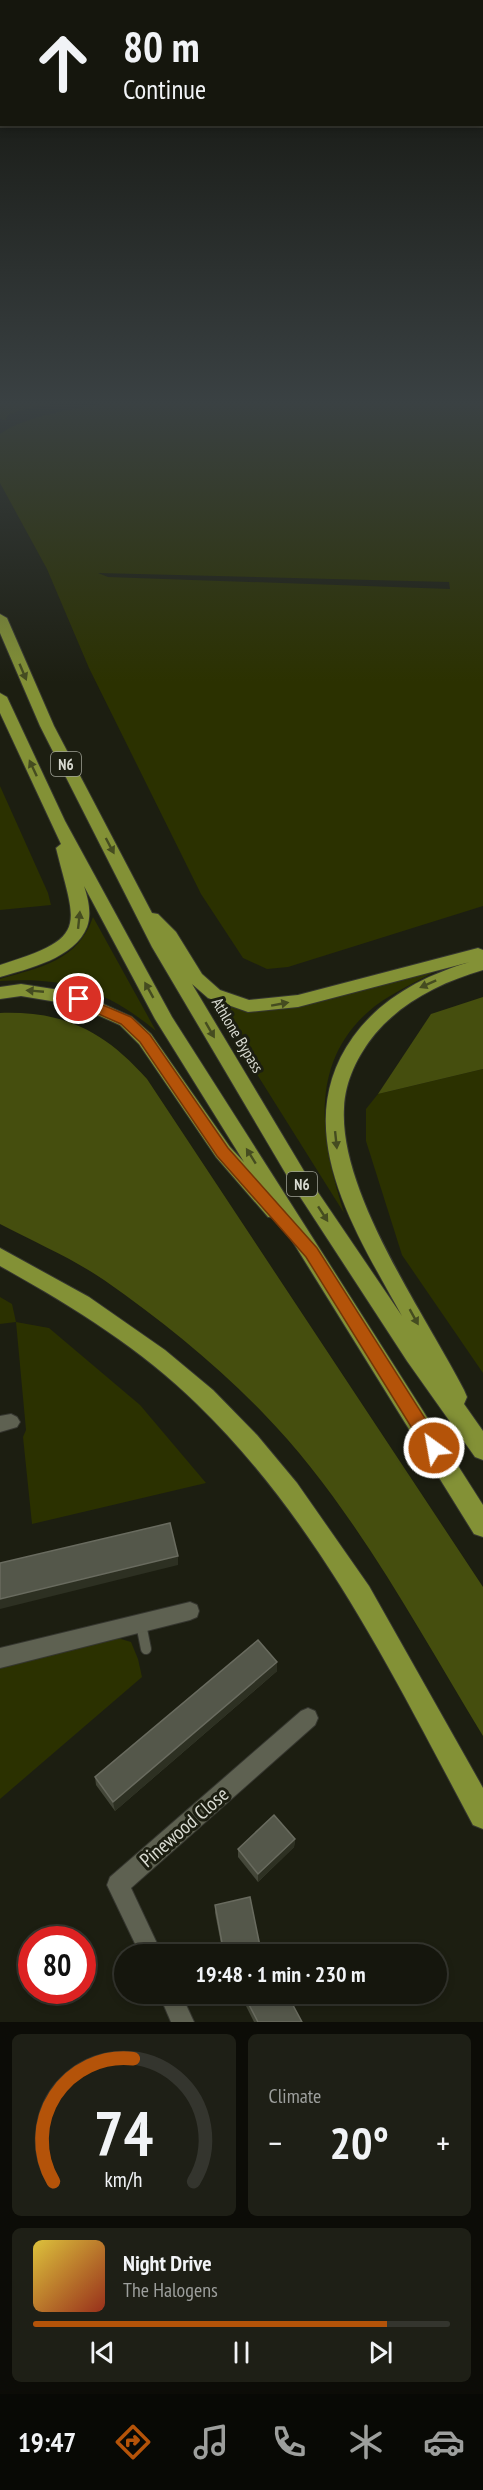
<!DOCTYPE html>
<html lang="en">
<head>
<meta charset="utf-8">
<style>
	:root { --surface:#15160d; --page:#1e1f16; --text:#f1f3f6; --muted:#9d9f9d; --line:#34352e; --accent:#b45309 }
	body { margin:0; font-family:"PT Sans Narrow",sans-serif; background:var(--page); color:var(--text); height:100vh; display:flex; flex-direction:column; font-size:22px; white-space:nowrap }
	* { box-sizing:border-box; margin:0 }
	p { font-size:20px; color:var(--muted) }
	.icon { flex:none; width:33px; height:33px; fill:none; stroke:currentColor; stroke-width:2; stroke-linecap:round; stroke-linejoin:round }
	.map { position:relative; height:2022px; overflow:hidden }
	.sheet { display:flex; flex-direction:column; gap:12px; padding:12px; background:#0c0c07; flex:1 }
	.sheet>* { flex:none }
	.guide { position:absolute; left:0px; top:0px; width:483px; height:126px; box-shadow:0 3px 9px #0003,0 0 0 2px var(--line); background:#15160d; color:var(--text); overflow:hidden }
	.speed { position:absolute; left:18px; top:1926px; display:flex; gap:12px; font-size:30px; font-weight:700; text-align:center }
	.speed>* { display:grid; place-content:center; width:78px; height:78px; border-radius:50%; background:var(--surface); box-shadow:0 3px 9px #0003,0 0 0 2px var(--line); line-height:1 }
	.speed .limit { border:9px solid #d22; background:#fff; color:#111 }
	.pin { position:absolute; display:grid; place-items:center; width:51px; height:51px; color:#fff; margin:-26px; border:3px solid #fff; border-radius:50%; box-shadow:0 2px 6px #0007 }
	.me { position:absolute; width:66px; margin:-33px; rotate:328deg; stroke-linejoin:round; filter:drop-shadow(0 0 4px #0008) }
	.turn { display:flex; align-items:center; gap:21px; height:126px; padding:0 24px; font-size:27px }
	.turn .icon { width:78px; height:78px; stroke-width:2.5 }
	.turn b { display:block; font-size:42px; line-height:51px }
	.big { font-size:45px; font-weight:700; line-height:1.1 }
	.sheet .card { flex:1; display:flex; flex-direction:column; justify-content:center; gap:9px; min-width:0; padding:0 21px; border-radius:9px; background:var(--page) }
	.sheet .dial { align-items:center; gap:0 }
	.dial svg { height:156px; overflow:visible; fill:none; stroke:var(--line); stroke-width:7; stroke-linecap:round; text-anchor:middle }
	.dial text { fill:var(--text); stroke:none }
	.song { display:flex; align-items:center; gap:18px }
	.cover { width:72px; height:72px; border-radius:9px; background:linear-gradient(135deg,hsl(50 70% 55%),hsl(10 70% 35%)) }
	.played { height:6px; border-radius:3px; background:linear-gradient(90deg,var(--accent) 85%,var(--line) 85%) }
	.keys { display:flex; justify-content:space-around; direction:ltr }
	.heat { display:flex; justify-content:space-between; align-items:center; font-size:33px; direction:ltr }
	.sheet .tiles { flex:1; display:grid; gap:12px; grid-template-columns:1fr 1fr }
	.card:last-child { grid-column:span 2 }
	.trip { position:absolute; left:114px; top:1944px; width:333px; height:60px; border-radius:30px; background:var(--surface); box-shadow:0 3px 9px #0003,0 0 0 2px var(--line); font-weight:700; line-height:60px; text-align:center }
	.menu { display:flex; height:96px; justify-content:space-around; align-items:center; background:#080905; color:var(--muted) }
	.menu .icon { width:42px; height:42px }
	.menu .selected { color:var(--accent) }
	.menu b { font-size:27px; color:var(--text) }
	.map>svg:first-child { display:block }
	.green { fill:#2b3100; fill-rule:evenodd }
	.forest { fill:#454e0e }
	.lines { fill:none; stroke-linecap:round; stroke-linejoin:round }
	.lane-casing { stroke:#35362f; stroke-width:12 }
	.street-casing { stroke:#35362f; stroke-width:2 }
	.highway-casing { stroke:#35362f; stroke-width:2 }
	.lane { stroke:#5e6151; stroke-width:10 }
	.street { fill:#5e6151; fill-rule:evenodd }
	.highway { fill:#839136; fill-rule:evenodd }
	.wall { fill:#444739 }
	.shaded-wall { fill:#2d3022 }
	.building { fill:#54574a; stroke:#696b5f; stroke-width:1.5 }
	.oneway { fill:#454c20 }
	.route { fill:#b45309; stroke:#753606; stroke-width:1.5 }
	.labels { text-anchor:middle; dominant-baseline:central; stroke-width:6; stroke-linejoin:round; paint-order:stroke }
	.shield { fill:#1c1e11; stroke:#a0a297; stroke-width:1.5 }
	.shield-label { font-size:15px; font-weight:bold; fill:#d8dad1 }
	.street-label { font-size:16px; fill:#d8dad1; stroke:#1c1e11 }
	.near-street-label { font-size:20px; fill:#d8dad1; stroke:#1c1e11 }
</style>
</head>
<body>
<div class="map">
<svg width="483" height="2022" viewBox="0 0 483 2022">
	<rect width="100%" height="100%" fill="#1c1e11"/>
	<g class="green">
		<polygon points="0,400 73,400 22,410 8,415 6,420 0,419"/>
		<path d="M122,400H295L363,404L483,400V906L288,967L267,969L243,958L201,894L89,668L47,569L0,483V434C27,414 88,407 122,400ZM98,573L449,582L450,589L108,577Z"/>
		<polygon points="0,786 48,893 51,905 0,910"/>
		<path d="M93,917L156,1031C105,989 65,977 0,981V979C41,967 78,961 93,917Z"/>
		<path d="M443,967C421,980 395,991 375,1006C306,1061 321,1140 344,1213L211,1001L244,1010H268Z"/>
		<polygon points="483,1069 483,1373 402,1255 366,1141 366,1109 378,1094"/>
		<polygon points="0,1297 12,1304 16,1322 49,1328 140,1405 206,1483 32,1524 23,1437 26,1430 16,1322 0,1324"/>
		<polygon points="111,1636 131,1642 138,1659 142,1677 0,1799 0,1665"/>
	</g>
	<g class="forest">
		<polygon points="483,997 483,1069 378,1094 431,1014"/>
		<path d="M0,1013C65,1011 104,1031 147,1079L483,1587V1736C418,1629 351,1503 264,1414C216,1364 161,1320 104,1280C72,1258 34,1242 0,1224Z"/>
	</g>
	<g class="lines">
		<g class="lane-casing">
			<polyline id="lane" points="141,1624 146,1649"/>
		</g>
		<g class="street-casing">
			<g id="street">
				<polygon points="11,1414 17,1417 20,1422 17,1427 0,1432 0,1416"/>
				<polygon points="190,1602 197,1605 199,1611 197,1617 190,1620 0,1668 0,1648"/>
				<polygon points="308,1708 315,1711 318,1718 315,1725 131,1888 162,1954 140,1954 107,1885 110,1877 301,1711"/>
				<polygon points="159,1994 181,1994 194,2022 171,2022"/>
			</g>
		</g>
		<g class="highway-casing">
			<g id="highway">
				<path d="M0,614L7,618L54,726L152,913L158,914L176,932L202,974L220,990L249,1000L298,995L478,948L483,950V970C442,982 403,1001 375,1034C358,1055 345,1081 344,1108C339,1193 425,1314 464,1390L467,1397L464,1404L483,1431V1460L475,1457L407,1361L293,1186L152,947L40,726L0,633ZM470,962C425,975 381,998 353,1037C287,1129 356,1232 402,1316L307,1176L192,984L208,998L248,1012L298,1007Z"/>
				<path d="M0,693L7,697L65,821L172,1017L483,1505V1537L474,1534L278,1218L268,1217L216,1157L139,1044L120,1025L75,1005L21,996L0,999V987L21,984L79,993L132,1017L151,1034L230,1147L244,1162L155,1019L84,886C88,898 92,914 87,927C75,958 28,969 0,977V965C90,937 76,928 56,848L61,844L0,713Z"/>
				<path d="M0,1248L89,1297L165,1350L213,1390L257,1435L297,1483L369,1586L483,1788V1829L473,1825C394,1677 319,1522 197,1404C140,1348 70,1305 0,1266Z"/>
			</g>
		</g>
		<use href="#lane" class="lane"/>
		<use href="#street" class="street"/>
		<use href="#highway" class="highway"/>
	</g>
	<g class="wall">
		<polygon points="277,1662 277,1671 115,1811 96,1785 95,1777"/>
		<polygon points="295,1839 294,1847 258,1882 238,1857 238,1849"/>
		<polygon points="215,1905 261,1954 223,1954 215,1913"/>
		<polygon points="245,1997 302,2022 254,2022 245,2004"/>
	</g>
	<g class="shaded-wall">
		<polygon points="178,1556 178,1565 0,1609 0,1599"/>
		<polygon points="277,1662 277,1671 115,1811 113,1802"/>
		<polygon points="295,1839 294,1847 258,1882 258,1874"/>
		<polygon points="261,1951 261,1954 248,1954"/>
	</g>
	<g class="building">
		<polygon points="170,1523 178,1556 0,1599 0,1563"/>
		<polygon points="258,1640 277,1662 113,1802 95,1777"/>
		<polygon points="274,1815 295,1839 258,1874 238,1849"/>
		<polygon points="250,1897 261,1951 248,1954 224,1954 215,1905"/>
		<polygon points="250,1994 287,1994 302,2022 258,2022 245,1997"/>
	</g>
	<defs><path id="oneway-solid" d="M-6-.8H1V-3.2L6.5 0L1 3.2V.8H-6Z" transform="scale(1.5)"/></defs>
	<g class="oneway">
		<use href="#oneway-solid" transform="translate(23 672) rotate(67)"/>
		<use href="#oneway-solid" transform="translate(33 768) rotate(-115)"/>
		<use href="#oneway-solid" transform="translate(110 846) rotate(62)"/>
		<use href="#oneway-solid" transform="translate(79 920) rotate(-84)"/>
		<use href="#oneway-solid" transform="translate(428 984) rotate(156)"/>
		<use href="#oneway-solid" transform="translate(149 990) rotate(-119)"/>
		<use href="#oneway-solid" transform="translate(35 991) rotate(-175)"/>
		<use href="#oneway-solid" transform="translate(280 1004) rotate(-10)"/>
		<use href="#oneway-solid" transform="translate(210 1030) rotate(60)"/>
		<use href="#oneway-solid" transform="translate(336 1140) rotate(84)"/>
		<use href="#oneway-solid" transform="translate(251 1156) rotate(-122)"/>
		<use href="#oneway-solid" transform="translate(323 1214) rotate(57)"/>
		<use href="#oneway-solid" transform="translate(414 1317) rotate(61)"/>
	</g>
	<linearGradient id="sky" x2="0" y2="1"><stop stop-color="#0f1009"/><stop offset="0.59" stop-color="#3a4143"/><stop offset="1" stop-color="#3a4143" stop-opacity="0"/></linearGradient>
	<rect width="483" height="683" fill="url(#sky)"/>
	<polygon class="route" points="79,995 131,1017 150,1035 228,1148 317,1248 440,1442 443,1448 440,1454 434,1456 428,1454 306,1257 217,1156 140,1042 121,1024 74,1003 72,999"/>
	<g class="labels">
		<g class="shield">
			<rect x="51" y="752" width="30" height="24" rx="4.5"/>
			<rect x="287" y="1172" width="30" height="24" rx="4.5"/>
		</g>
		<g class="shield-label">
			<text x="66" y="764">N6</text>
			<text x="302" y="1184">N6</text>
		</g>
		<g class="street-label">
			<text transform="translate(238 1035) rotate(59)">Athlone Bypass</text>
		</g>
		<g class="near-street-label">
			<text transform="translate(184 1827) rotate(-41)">Pinewood Close</text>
		</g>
	</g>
</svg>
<div class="speed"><div class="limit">80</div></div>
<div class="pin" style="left:79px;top:999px;background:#d93025"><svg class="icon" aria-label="arrive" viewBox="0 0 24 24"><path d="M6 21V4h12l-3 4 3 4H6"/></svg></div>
<svg class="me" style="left:434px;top:1448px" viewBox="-20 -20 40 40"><circle r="17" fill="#b45309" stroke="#fff" stroke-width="3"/><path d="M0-11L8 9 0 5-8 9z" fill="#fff"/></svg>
<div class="trip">19:48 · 1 min · 230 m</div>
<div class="guide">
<div class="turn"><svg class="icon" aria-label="ahead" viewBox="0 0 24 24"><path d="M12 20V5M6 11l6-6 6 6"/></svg><div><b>80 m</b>Continue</div></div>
</div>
</div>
<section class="sheet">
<div class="tiles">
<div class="card dial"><svg viewBox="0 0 100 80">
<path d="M14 69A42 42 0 1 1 86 69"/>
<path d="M14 69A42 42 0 0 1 55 6" stroke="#b45309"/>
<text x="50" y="56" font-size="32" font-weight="700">74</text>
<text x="50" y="72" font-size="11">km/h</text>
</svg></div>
<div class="card"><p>Climate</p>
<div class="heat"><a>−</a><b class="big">20°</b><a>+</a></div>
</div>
<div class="card">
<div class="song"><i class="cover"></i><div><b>Night Drive</b><p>The Halogens</p></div></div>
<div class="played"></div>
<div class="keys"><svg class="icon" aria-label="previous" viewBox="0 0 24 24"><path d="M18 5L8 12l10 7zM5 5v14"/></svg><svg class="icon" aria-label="pause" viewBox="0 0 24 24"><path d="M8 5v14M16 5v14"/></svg><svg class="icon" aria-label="next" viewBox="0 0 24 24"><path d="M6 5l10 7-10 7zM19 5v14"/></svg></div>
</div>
</div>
</section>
<nav class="menu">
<b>19:47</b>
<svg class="icon selected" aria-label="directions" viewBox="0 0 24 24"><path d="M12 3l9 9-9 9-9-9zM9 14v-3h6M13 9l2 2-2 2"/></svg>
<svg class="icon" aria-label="music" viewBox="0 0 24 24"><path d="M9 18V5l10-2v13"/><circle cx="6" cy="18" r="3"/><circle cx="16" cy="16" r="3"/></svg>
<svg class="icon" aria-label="phone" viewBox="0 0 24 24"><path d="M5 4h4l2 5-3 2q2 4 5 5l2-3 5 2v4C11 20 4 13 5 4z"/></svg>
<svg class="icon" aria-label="climate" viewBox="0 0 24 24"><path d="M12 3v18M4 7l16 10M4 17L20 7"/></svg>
<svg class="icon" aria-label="car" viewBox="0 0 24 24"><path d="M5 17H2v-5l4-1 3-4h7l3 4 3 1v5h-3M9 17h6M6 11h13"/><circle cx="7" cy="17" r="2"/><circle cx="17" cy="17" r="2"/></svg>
</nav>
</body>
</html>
